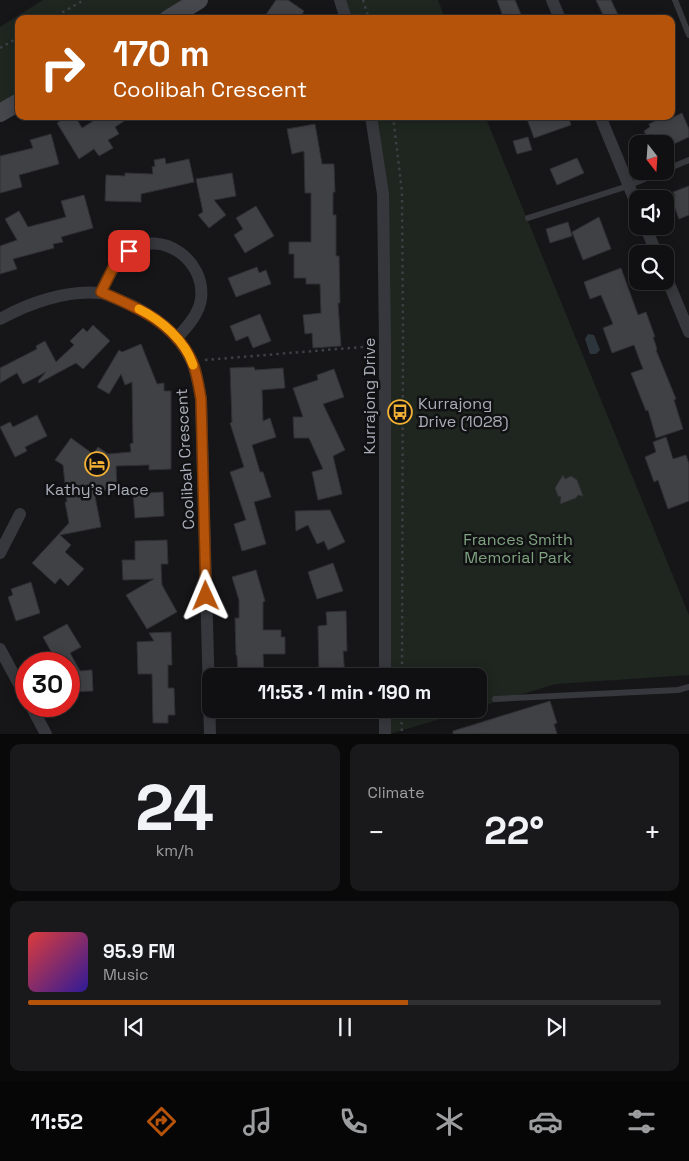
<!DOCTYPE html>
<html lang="en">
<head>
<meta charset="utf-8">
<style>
	:root { --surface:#101012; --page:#19191b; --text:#f1f3f6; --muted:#9c9d9f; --line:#303032; --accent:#b45309 }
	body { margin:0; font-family:"Space Grotesk",sans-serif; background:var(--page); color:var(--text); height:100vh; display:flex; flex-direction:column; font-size:19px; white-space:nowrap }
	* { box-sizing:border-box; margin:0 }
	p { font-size:16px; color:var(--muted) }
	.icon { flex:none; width:28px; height:28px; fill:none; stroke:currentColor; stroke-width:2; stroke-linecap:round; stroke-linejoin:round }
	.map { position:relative; height:734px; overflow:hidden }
	.drawer { display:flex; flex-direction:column; gap:10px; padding:10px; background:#09090a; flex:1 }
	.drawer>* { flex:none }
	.top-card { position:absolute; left:15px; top:15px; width:660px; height:105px; border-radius:10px; box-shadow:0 2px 12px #0003,0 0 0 1px var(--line); background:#b45309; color:#fff; overflow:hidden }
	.needle { width:32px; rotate:163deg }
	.fabs { position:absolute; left:629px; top:135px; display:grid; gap:10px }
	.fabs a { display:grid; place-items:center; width:45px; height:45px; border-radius:10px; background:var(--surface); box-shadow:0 2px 12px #0003,0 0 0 1px var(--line); font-size:25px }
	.speed { position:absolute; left:15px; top:652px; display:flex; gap:10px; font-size:25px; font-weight:700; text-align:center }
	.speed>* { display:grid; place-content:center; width:65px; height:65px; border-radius:50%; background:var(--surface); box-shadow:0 2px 12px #0003,0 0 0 1px var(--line); line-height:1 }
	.speed .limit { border:8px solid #d22; background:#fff; color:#111 }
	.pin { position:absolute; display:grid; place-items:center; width:42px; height:42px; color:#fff; margin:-21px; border-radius:10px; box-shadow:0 2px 8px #0006 }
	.me { position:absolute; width:55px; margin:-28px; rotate:359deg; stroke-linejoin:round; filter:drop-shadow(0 0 4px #0008) }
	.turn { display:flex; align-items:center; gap:18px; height:105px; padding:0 15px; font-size:22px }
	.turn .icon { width:65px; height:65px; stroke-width:2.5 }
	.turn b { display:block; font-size:35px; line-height:42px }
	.big { font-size:38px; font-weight:800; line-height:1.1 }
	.drawer .widget { flex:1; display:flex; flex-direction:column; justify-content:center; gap:8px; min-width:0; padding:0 18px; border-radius:10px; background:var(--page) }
	.drawer .dial { align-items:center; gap:0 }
	.dial b { font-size:65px; line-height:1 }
	.song { display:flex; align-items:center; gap:15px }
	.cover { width:60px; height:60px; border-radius:8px; background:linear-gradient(135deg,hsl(0 70% 55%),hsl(250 70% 35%)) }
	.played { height:5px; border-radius:2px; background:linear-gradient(90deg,var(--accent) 60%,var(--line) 60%) }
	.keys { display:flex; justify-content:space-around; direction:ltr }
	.heat { display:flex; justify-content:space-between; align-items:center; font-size:28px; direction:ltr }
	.drawer .tiles { flex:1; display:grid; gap:10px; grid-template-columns:1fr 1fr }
	.widget:last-child { grid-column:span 2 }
	.trip { position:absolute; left:202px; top:668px; width:285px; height:50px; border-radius:10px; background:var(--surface); box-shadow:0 2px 12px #0003,0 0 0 1px var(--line); font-weight:800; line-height:50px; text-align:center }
	.tabs { display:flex; height:80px; justify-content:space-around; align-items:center; background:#060607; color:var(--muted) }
	.tabs .icon { width:35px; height:35px }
	.tabs .active { color:var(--accent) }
	.tabs b { font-size:22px; color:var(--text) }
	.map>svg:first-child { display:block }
	.green { fill:#1e261f }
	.water { fill:#2c353c }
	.building { fill:#404145; stroke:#303034 }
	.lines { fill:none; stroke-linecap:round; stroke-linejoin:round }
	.path { stroke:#3d3f44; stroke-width:2.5; stroke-dasharray:2.5 4; stroke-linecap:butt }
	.service { stroke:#37383d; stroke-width:6 }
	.minor { stroke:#37383d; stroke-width:12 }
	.secondary { stroke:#45474d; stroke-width:18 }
	.route-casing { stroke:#753606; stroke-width:12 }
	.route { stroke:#b45309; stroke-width:9 }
	.slow { stroke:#f59e0b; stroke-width:9 }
	.labels { text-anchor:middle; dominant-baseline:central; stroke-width:5; stroke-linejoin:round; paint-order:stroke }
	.street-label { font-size:16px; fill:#a8adb8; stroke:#111113 }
	.poi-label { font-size:16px; fill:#a8adb8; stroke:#111113; text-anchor:start }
	.park-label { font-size:16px; fill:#7fa381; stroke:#111113 }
</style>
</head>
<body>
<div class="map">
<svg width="689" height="734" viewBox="0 0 689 734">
	<rect width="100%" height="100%" fill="#161618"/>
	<g class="green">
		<polygon points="43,0 198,0 168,19 19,19 19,102 0,113 0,27"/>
		<polygon points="340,0 438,0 445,19 346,19"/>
		<polygon points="371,116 485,116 689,615 689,675 556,684 479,707 479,676 385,676 383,194"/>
		<polygon points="385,709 474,709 393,733 385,734"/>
	</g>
	<polygon class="water" points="588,334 594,335 600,350 596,354 590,354 585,339"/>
	<g class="building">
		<polygon points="276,0 288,0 304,11 299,19 263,19"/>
		<polygon points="497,0 515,0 523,19 504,19"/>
		<polygon points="596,0 611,0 620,19 605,19"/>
		<polygon points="682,113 689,129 689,137 665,148 665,144 650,144 644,131 650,127 649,124 663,117 665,121"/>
		<polygon points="68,116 75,116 82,128 101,116 132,116 115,127 119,134 108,140 113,148 99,156 94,149 79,159 57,123"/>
		<polygon points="526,116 568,116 571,125 534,138"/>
		<polygon points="315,124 322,164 334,164 335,192 333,192 333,215 336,215 336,256 339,256 340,303 338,303 341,346 313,348 312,333 305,334 303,315 321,313 320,284 306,284 306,278 294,278 294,254 289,254 289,242 311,242 311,193 305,193 304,151 292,154 287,129"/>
		<polygon points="51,134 59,164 19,175 22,187 0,193 0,156 33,148 30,140"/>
		<polygon points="528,137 532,150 517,154 513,141"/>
		<polygon points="165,158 166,164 189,159 194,182 141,194 141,202 105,201 106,175 125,176 125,173 153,174 152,167 155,166 154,160"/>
		<polygon points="577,158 584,173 557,185 550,169"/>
		<polygon points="232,173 236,196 214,200 226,215 209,228 198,215 203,212 196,179"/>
		<polygon points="689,186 689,215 679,219 671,198 675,196 673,192"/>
		<polygon points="84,195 93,228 61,237 63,242 53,244 54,248 13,259 17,269 0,274 0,246 17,240 5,219 19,211 28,227 66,217 61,201"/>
		<polygon points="256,206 274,236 245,253 234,235 243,229 236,218"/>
		<polygon points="599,217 611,249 583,260 572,232"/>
		<polygon points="568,222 572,236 550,243 546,229"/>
		<polygon points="257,267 259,273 266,270 271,284 236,297 228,278"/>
		<polygon points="621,268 638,315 646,312 655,337 653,337 657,349 656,350 676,399 674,400 683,429 656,438 648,410 646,411 631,373 643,369 634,345 612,353 603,328 613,324 601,295 590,299 584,282"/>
		<polygon points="260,314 271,341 253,348 248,336 236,341 230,326"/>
		<polygon points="93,325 110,341 83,369 76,363 39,383 38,381 46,372 23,384 17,373 0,383 0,368 37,349 36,346 45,341 56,362 74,345 70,341 83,328 87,332"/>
		<polygon points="141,344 157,384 164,383 164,391 171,391 171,469 149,470 149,465 116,466 117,489 94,491 101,527 60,535 71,545 65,552 84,569 68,586 60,578 55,584 32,563 69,523 65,502 67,502 63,465 55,460 71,438 93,454 98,447 108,454 131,452 130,444 133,443 132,382 125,385 121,374 109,394 97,387 119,350 122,352"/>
		<polygon points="254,367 255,370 283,368 285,388 262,390 263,421 270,418 276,437 252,445 260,472 263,472 271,497 254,502 266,544 242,551 234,524 246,520 230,472 244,467 230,423 232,422 230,368"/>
		<polygon points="334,369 344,397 323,404 345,450 333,456 342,494 318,500 312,472 323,469 309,438 294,438 293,417 303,417 293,388 318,380 317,375"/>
		<polygon points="37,415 47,436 25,447 27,451 15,457 0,427 10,422 13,427"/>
		<polygon points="666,437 673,459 686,455 689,464 689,501 668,509 658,480 654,482 645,457 656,452 653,442"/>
		<polygon points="563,475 565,479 571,476 577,480 583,496 578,495 576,498 560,504 561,497 558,496 555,488"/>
		<polygon points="163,492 164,516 135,518 133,494"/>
		<polygon points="330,510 345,542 328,550 324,541 317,544 308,525 296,531 295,511"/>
		<polygon points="167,540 168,564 161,564 162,585 177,612 147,629 126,595 154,579 123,580 122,560 135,560 135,541"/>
		<polygon points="333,563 343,591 317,599 308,572"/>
		<polygon points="256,570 265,601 263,602 263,630 281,630 281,637 285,637 285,654 263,654 264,676 238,676 237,655 236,655 235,618 239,618 239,600 232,577"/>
		<polygon points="31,582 40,613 16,621 8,597 13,595 11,589"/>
		<polygon points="346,611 347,651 343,651 345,676 319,676 318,626 327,625 326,612"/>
		<polygon points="67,624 81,647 70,653 80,671 92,670 93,691 69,692 69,664 58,664 43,637"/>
		<polygon points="171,632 172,665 168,665 168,688 174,688 175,715 168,715 168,723 153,723 152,674 138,674 137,642 154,641 149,633"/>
		<polygon points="550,701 557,723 554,724 557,734 453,734 453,731"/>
	</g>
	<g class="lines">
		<g class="path">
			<polyline points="363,0 369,19"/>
			<polyline points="51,19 84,0"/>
			<polyline points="0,48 19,37"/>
			<polyline points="393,116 402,192 403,330 402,676"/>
			<polyline points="205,360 374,346"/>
			<polyline points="401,709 402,734"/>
		</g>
		<g class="service">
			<polyline points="675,0 689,35"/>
			<polyline points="665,170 689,160"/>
			<polyline points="528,218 628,186 663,171"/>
			<polyline points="495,699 678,690 689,687"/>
		</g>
		<g class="minor">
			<polyline points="340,0 346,19"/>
			<polyline points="552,0 560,19"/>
			<polyline points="371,116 383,194 385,345 385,676"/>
			<polyline points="600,116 638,208"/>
			<polyline points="645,226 657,254"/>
			<polyline points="665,274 689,332"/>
			<path d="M101,292C108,278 115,261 129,251C162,228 206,261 201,299C199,314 187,327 177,338"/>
			<path d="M0,319C29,303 66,290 99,293C105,293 112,297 117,299C148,311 178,330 192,362C197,373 199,387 201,399L210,734"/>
			<polyline points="0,553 20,514"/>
			<polyline points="0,649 26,697"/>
			<polyline points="31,706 46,734"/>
			<polyline points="385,734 385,709"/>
		</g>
		<g class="secondary">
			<polyline points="168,19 199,0"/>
			<polyline points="0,113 19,102"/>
		</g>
	</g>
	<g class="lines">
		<g class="route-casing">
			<path id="route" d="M129,251L114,266L101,292C137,307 174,323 192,361C197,373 199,387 201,399L206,596"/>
		</g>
		<use href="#route" class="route"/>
		<path class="slow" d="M139,309C161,320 185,340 193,365"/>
	</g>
	<defs>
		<g id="bus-ring" transform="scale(1.25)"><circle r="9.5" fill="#111113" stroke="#f2b134" stroke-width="1.5"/><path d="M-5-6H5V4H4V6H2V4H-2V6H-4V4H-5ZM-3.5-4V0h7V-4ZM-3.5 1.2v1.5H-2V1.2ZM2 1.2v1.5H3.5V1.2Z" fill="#f2b134"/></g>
		<g id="hotel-ring" transform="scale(1.25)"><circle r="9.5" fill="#111113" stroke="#f2b134" stroke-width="1.5"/><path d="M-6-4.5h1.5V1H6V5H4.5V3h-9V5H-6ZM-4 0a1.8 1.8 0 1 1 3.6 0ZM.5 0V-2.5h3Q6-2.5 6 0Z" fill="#f2b134"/></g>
	</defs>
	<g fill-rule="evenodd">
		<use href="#bus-ring" x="400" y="412"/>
		<use href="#hotel-ring" x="97" y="464"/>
	</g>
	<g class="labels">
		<g class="street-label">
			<text transform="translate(369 396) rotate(-90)">Kurrajong Drive</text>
			<text transform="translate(185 459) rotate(-93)">Coolibah Crescent</text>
		</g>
		<g class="poi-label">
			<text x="418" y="403">Kurrajong<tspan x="418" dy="18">Drive (1028)</tspan></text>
			<text x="97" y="489" text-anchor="middle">Kathy's Place</text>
		</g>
		<g class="park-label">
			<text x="518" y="539">Frances Smith<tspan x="518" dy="18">Memorial Park</tspan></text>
		</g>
	</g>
</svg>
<div class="fabs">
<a><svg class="needle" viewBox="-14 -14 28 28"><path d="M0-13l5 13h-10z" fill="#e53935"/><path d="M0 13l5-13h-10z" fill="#9c9d9f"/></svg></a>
<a><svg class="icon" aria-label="sound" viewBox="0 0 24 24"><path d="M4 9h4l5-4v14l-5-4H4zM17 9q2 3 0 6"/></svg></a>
<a><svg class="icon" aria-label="search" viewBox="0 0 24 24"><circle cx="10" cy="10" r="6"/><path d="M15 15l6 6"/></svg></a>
</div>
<div class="speed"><div class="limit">30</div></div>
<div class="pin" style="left:129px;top:251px;background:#d93025"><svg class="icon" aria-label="arrive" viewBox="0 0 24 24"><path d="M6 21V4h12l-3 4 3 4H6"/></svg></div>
<svg class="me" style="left:206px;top:596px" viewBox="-20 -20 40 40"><path d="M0-17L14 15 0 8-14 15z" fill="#b45309" stroke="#fff" stroke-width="4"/></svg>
<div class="trip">11:53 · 1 min · 190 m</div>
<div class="top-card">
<div class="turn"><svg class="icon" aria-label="right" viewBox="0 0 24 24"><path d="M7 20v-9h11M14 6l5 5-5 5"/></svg><div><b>170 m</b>Coolibah Crescent</div></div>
</div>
</div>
<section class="drawer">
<div class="tiles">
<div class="widget dial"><b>24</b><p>km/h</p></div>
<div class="widget"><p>Climate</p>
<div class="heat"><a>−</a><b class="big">22°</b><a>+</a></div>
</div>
<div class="widget">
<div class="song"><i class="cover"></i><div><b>95.9 FM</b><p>Music</p></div></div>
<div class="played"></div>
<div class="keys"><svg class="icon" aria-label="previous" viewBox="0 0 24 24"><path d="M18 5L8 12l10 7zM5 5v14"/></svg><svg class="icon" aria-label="pause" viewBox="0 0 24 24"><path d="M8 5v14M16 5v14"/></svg><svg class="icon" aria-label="next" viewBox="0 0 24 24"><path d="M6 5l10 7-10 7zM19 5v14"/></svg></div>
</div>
</div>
</section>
<nav class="tabs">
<b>11:52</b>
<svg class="icon active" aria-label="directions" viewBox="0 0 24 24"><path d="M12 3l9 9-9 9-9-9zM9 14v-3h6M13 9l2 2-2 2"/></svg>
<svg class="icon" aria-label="music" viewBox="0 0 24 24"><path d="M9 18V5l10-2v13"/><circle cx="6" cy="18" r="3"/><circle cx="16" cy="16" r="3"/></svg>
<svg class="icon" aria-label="phone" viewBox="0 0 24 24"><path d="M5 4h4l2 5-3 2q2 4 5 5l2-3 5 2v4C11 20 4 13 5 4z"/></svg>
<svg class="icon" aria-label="climate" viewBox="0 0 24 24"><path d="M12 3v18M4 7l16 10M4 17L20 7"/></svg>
<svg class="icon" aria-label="car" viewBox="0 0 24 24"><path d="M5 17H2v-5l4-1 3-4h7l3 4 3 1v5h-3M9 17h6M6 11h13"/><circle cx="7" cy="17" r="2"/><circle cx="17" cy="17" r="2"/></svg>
<svg class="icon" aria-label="filters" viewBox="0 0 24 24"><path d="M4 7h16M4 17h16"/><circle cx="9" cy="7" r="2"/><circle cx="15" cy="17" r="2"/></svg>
</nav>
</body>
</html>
